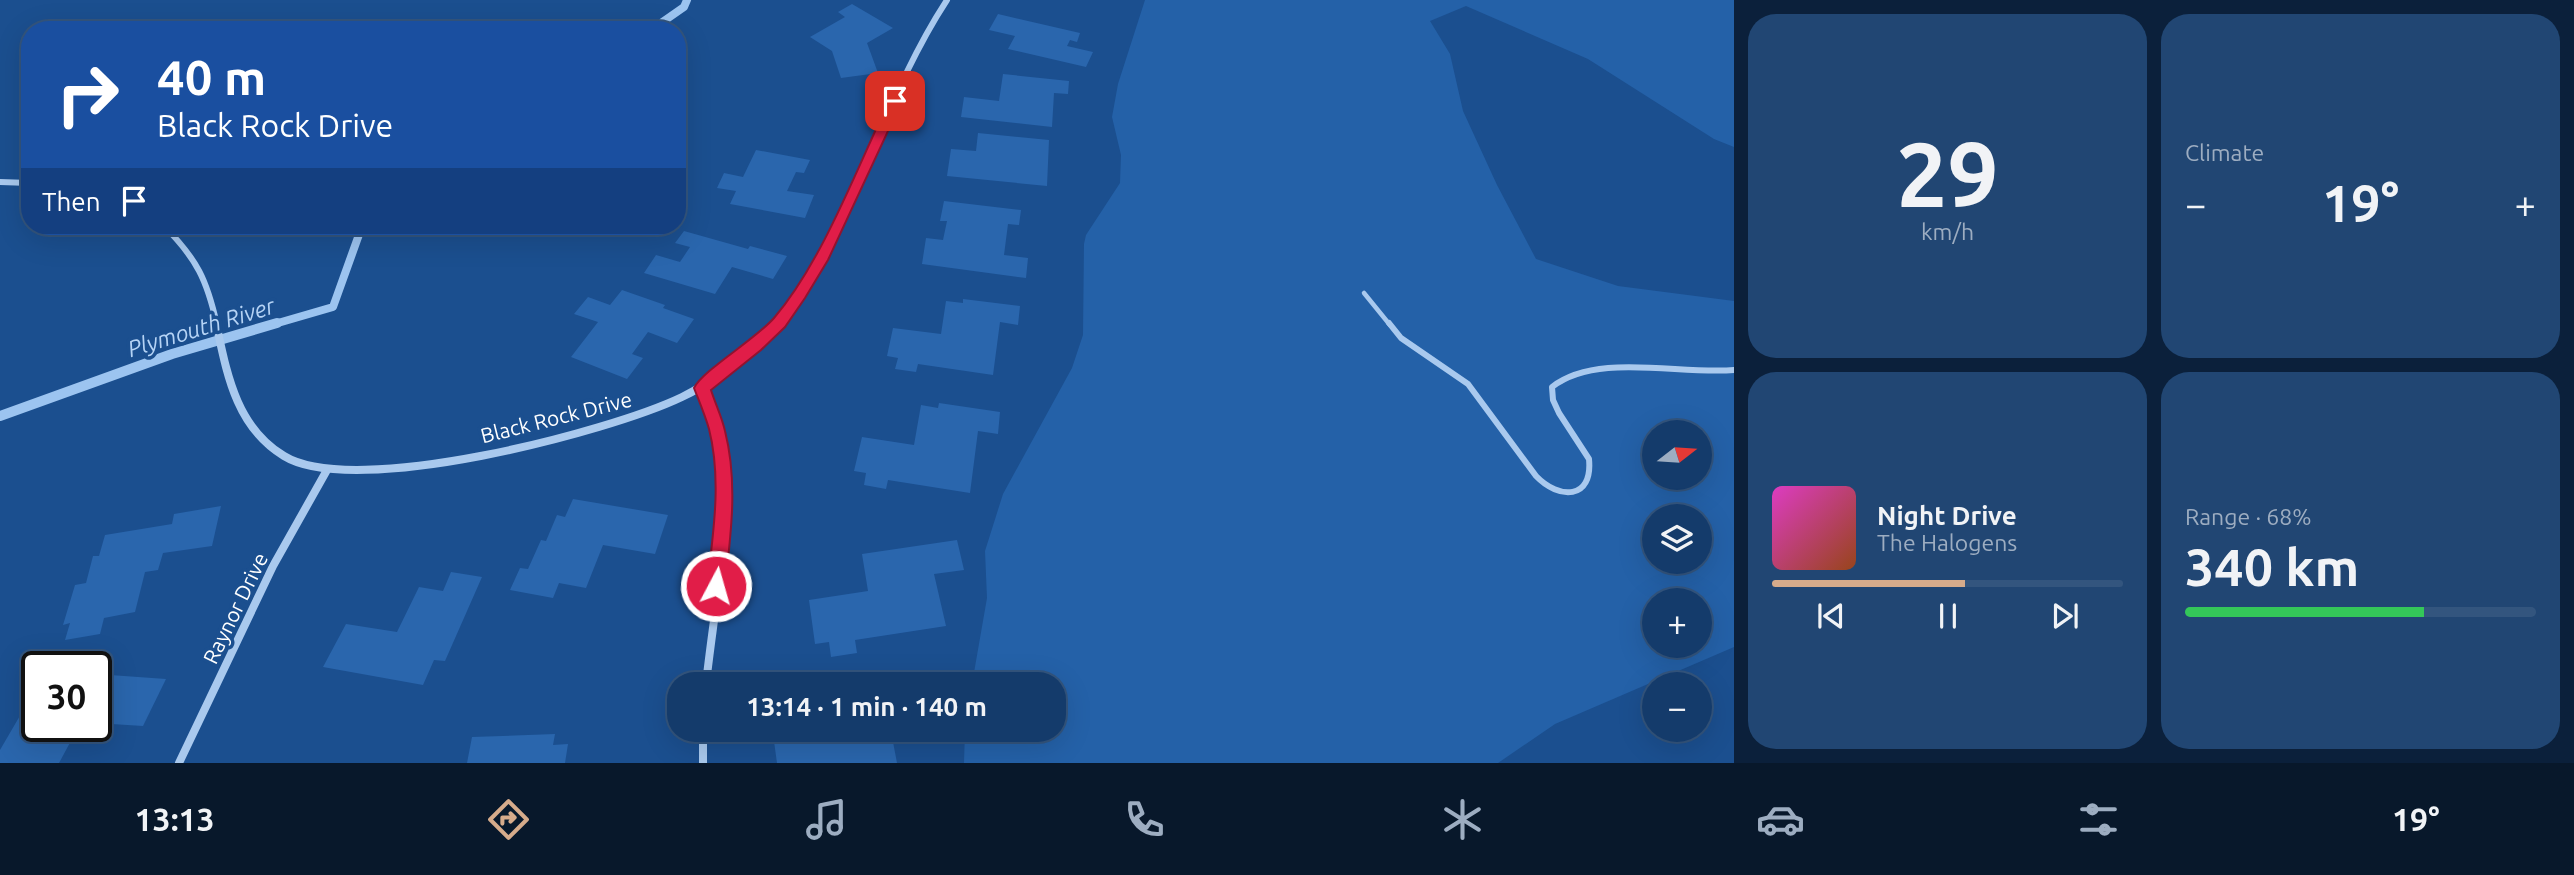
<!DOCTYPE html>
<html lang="en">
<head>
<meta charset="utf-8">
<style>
	:root { --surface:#143b6b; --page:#214673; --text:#f1f3f6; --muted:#9dadc1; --line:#33557e; --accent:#d6ab8b }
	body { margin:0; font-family:Ubuntu,sans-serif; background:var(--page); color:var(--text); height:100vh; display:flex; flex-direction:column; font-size:26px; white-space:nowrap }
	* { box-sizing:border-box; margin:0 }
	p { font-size:23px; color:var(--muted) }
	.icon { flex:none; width:38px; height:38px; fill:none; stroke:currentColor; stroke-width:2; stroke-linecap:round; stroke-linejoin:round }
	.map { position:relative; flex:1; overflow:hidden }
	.sheet { display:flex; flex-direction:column; gap:14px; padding:14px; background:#0b203b; width:840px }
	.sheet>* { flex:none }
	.top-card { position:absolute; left:21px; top:21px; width:665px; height:214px; border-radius:28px; box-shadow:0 7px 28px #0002,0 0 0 2px var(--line); background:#1a4fa0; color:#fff; overflow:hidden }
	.needle { width:46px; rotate:73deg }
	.controls { position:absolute; left:1642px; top:420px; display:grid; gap:14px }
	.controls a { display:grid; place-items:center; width:70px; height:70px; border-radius:50%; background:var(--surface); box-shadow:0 7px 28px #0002,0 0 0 2px var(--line); font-size:35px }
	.speed { position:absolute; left:21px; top:651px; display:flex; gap:14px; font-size:35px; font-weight:700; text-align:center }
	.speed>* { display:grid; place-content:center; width:91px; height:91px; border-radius:50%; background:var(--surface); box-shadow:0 7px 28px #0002,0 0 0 2px var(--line); line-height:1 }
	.speed .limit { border:4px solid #111; border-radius:10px; background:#fff; color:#111 }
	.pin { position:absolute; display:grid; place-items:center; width:60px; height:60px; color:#fff; margin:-30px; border-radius:14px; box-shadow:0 4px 10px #0006 }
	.me { position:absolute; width:77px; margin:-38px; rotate:6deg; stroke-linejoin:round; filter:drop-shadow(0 0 5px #0008) }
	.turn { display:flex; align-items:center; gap:24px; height:147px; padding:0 21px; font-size:32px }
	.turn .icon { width:91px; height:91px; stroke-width:2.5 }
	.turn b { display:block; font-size:49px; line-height:60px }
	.then { display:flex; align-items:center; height:66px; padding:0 21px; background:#0003; gap:14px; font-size:26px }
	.big { font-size:52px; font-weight:700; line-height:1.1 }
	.sheet .tile { flex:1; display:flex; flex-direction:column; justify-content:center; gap:10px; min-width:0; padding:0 24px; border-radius:28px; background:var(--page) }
	.sheet .dial { align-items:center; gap:0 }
	.dial b { font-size:91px; line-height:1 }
	.song { display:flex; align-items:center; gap:21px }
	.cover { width:84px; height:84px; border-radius:10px; background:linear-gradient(135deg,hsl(310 70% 55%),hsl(20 70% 35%)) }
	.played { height:7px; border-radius:4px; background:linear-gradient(90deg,var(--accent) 55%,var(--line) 55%) }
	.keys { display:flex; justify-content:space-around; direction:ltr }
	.heat { display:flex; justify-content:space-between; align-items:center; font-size:38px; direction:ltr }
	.charge { height:10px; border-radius:5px; background:linear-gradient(90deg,#34c759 68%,var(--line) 0) }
	.sheet .tiles { flex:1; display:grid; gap:14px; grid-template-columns:repeat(2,1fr) }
	.trip { position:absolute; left:667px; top:672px; width:399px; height:70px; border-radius:28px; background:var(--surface); box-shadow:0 7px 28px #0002,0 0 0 2px var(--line); font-weight:700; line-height:70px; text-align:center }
	.tabs { display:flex; height:112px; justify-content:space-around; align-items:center; background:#08182b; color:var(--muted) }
	.tabs .icon { width:49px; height:49px }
	.tabs .on { color:var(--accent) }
	.tabs b { font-size:32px; color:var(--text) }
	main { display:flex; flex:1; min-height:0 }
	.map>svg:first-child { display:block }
	.green { fill:#2461a8; fill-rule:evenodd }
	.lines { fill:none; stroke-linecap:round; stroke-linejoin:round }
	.stream-far1 { stroke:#9cc4f0; stroke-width:8 }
	.stream { stroke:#9cc4f0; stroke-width:10 }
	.building { fill:#2a66ad }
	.lane-far1 { stroke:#a9c9ee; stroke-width:4.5 }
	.lane { stroke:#a9c9ee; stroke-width:6 }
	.street-far1 { stroke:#a9c9ee; stroke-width:6 }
	.street { stroke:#a9c9ee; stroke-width:8 }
	.route { fill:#e11d48; stroke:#92132f; stroke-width:2 }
	.labels { text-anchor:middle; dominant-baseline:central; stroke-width:7; stroke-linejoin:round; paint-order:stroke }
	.street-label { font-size:21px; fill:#fff; stroke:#1b4f8f }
	.water-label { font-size:23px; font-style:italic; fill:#b5d3f5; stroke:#1b4f8f }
</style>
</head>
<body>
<main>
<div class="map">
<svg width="1734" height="763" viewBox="0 0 1734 763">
	<rect width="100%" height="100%" fill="#1b4f8f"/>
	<path class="green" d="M1145,0H1734V147L1714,139L1588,59L1466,6L1430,21L1450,54L1463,111L1497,185L1536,259L1618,286L1734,301V647L1555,724L1498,763H964L965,730H1054V684H972L987,598L985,551L1003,494L1072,368L1083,335L1084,244L1086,235L1120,183L1121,155L1112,117L1118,84ZM1654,432H1699V478H1654ZM1654,516H1699V562H1654ZM1654,600H1699V646H1654Z"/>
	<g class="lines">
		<g class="stream-far1">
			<polyline points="651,30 684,7 687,0"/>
			<polyline points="271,325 333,307 361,229 365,226"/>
		</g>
		<polyline class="stream" points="0,416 172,354 277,323"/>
	</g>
	<g class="building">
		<polygon points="852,4 893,28 867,43 878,73 841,78 832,51 810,37 845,17 838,12"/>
		<polygon points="998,14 1080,33 1077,42 1070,40 1067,46 1093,52 1086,67 1008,49 1015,36 989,30"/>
		<polygon points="1003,74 1069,81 1068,94 1054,93 1052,127 961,117 964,97 999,101"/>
		<polygon points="978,133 1049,140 1047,186 947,176 951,149 976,151"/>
		<polygon points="756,150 810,160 804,173 796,172 787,191 814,195 805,218 730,204 736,191 717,188 724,173 743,177"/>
		<polygon points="944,201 1021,210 1019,225 1008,224 1004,255 1028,258 1026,278 922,264 926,238 943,240 947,221 940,221"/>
		<polygon points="684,231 748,249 750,246 787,256 773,279 732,267 715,294 644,273 656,255 680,262 690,247 675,243"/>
		<polygon points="622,290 665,305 663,308 694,319 677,343 648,332 632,354 643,358 627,379 571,357 598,322 574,314 588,297 610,305"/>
		<polygon points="963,299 1020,306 1018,325 1000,322 993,375 918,364 916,372 895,369 898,358 887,356 893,328 941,334 946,301 963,303"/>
		<polygon points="939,403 1000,412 998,434 978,431 970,493 888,480 886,489 864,485 866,473 854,471 862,437 914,445 921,405 938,408"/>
		<polygon points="573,499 668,515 655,554 603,545 586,588 559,583 553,598 510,590 520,568 528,569 541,540 546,541 557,515 565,517"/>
		<polygon points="221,506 212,546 163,553 158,570 145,572 135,612 104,618 100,634 65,640 70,623 63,625 75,585 86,583 93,556 99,556 105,535 172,524 174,514"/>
		<polygon points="957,540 964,570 934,574 946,626 855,640 857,653 831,657 829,642 815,644 809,600 868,591 862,554"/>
		<polygon points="451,572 482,577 445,661 434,660 423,685 323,667 346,624 397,632 419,587 443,591"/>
		<polygon points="96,674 166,679 143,726 96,723"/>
		<polygon points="32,695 37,696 37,726 79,726 59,763 0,763 0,750"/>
		<polygon points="795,730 913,730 915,738 893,742 897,763 777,763 773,734"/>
		<polygon points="555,734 553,745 568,744 565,763 467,763 472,737"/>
	</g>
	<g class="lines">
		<polyline class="lane-far1" points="1364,293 1390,325"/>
		<path class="lane" d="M1389,323L1401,338L1468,384L1536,476C1559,500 1593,500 1589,459L1559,413L1553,400L1552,387C1597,352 1679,375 1734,370"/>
		<g class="street-far1">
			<polyline points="0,182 30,183"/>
			<path d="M164,226C197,259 207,280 217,325"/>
			<path d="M777,325C808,292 829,247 847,206C879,137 905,64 947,0"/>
		</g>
		<g class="street">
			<path d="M216,323C227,374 236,427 284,456C354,499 609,432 682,397C719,379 750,353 779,323"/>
			<path d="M702,388C741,486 717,583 706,684"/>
			<polyline points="703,730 703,763"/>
			<polyline points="179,763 273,566 327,470"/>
		</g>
	</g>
	<path class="route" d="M895,97L902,101L828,260L805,298L785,327L761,350L711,390C715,403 722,417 725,431C738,482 731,534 725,586L723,593L716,595L710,593L707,586C713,535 722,480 709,429C705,415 699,401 694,388C703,370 756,339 774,318C822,262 857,168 889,101Z"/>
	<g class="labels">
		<g class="street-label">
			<text transform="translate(556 417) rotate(-14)">Black Rock Drive</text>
			<text transform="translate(235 608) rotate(-64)">Raynor Drive</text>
		</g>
		<g class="water-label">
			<text transform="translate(201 327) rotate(-17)">Plymouth River</text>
		</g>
	</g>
</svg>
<div class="controls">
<a><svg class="needle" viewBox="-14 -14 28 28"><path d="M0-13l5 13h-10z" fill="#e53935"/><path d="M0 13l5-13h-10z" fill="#9dadc1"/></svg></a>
<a><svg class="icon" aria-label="layers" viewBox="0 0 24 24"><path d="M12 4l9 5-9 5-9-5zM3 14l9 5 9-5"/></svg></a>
<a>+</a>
<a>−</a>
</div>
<div class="speed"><div class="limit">30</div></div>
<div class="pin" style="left:895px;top:101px;background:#d93025"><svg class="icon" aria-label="arrive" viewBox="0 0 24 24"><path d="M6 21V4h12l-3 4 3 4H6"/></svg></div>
<svg class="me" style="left:716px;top:586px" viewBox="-20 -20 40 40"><circle r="17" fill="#e11d48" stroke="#fff" stroke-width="3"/><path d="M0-11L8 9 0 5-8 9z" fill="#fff"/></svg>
<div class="trip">13:14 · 1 min · 140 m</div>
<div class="top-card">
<div class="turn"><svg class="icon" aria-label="right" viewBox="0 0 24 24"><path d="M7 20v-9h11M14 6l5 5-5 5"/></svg><div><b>40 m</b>Black Rock Drive</div></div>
<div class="then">Then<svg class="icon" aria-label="arrive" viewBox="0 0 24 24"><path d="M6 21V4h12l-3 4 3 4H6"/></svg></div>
</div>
</div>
<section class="sheet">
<div class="tiles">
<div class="tile dial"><b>29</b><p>km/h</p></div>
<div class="tile"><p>Climate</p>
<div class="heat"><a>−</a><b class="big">19°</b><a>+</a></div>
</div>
<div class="tile">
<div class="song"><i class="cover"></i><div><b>Night Drive</b><p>The Halogens</p></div></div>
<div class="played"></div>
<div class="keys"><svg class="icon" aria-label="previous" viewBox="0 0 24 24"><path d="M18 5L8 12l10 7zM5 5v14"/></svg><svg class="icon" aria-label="pause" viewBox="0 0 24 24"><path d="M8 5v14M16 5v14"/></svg><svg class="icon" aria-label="next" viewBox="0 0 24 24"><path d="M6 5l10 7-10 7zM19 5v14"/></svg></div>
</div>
<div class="tile"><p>Range · 68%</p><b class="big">340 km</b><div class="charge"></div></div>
</div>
</section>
</main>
<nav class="tabs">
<b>13:13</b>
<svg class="icon on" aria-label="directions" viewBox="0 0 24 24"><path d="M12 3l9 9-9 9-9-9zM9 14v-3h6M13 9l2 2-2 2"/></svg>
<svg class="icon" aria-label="music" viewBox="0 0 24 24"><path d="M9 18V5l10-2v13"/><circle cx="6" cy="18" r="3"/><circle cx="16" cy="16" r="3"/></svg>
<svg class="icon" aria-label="phone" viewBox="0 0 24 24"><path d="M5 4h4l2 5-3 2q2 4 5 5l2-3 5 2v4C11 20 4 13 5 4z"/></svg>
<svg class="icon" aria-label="climate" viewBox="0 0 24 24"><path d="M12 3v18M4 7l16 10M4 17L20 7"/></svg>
<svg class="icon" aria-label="car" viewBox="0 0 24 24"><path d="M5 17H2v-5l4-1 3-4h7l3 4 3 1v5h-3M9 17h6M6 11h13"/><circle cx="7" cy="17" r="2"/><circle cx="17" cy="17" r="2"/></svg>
<svg class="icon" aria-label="filters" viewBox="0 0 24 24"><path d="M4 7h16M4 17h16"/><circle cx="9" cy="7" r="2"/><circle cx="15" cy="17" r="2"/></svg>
<b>19°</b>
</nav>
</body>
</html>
